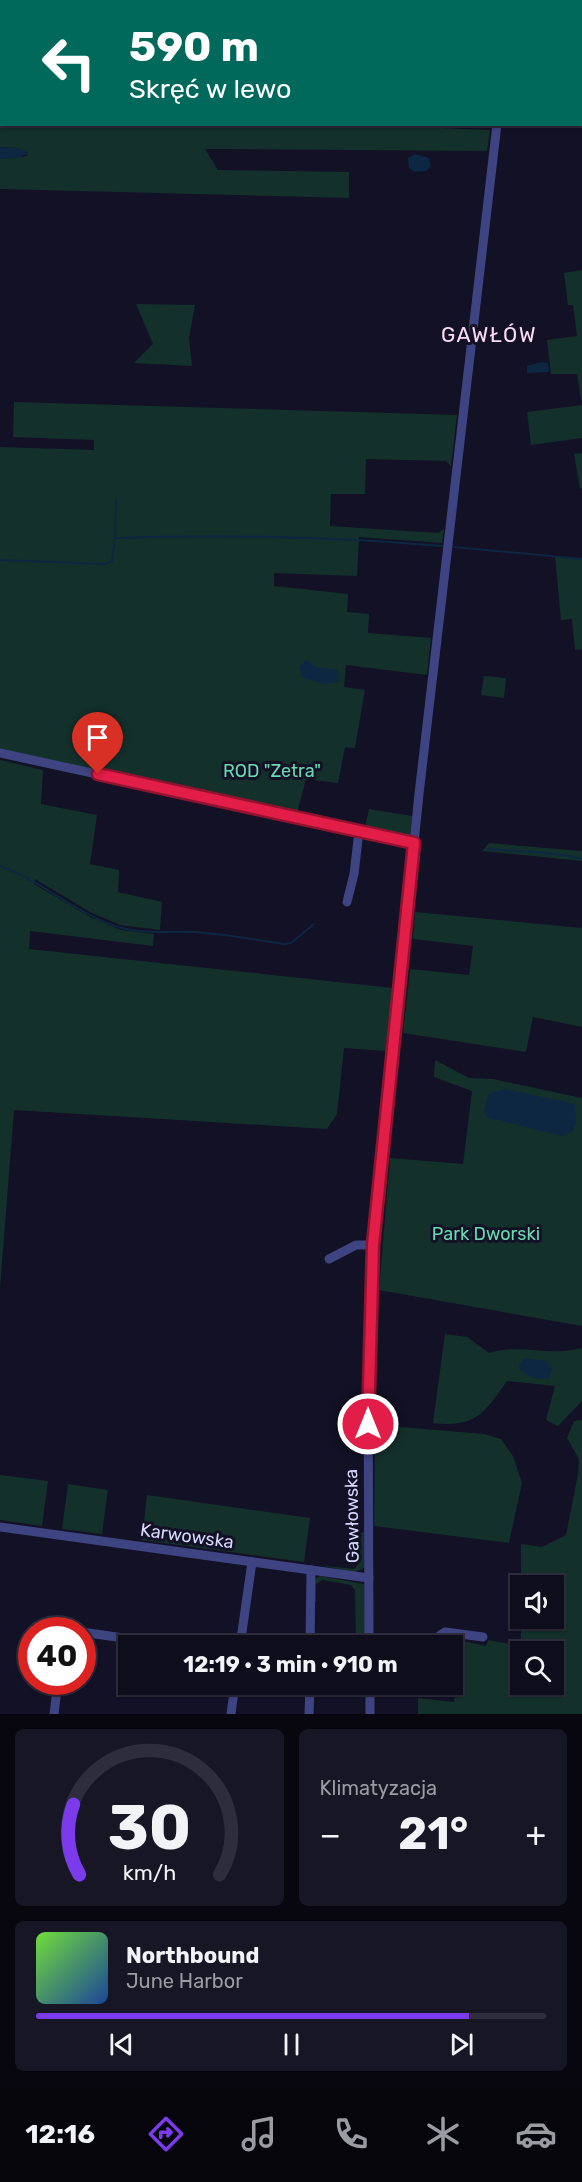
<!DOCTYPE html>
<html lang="pl">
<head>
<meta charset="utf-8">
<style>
	:root { --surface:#0e0d1c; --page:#171625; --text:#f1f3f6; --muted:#9b9ca3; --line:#2e2d3b; --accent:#7c3aed }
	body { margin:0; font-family:Rubik,sans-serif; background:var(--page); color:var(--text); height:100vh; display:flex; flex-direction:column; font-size:22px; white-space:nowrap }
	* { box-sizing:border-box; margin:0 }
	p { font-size:20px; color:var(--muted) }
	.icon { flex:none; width:33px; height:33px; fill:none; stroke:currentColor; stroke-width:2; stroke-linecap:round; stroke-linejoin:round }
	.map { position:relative; height:1714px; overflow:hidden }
	.details { display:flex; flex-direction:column; gap:15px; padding:15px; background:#08070f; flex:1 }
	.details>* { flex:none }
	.guide { position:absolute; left:0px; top:0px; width:582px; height:126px; box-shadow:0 2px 4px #0004,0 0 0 2px var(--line); background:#00695c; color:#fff; overflow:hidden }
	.fabs { position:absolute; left:510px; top:1575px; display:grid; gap:12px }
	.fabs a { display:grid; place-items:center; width:54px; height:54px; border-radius:0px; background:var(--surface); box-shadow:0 2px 4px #0004,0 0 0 2px var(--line); font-size:30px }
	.speed { position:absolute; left:18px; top:1617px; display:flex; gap:12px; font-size:30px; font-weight:700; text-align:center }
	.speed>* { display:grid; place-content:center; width:78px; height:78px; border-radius:50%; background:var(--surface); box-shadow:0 2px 4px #0004,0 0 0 2px var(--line); line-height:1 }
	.speed .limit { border:9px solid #d22; background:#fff; color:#111 }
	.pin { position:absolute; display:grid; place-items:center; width:51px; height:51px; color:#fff; margin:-62px -26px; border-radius:50% 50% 50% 0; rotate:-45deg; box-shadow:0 0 6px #0007 }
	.pin .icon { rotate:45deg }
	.me { position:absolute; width:66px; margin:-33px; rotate:0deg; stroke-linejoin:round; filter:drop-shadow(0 0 4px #0008) }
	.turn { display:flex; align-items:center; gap:21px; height:126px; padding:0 30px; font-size:27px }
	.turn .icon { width:78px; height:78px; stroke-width:2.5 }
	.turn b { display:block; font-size:42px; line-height:51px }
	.big { font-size:45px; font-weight:700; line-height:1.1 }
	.details .card { flex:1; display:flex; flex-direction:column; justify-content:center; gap:9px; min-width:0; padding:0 21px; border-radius:9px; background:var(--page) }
	.details .dial { align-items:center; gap:0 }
	.dial svg { height:156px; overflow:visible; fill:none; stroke:var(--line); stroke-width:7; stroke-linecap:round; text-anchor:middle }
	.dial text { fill:var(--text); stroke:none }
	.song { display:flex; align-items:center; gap:18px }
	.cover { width:72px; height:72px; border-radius:9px; background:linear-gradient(135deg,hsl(100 70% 55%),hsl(220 70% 35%)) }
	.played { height:6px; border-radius:3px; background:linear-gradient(90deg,var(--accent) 85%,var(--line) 85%) }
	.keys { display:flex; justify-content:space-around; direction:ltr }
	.heat { display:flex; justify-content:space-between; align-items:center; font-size:33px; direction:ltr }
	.details .tiles { flex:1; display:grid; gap:15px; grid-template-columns:1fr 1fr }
	.card:last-child { grid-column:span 2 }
	.trip { position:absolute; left:118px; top:1635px; width:345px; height:60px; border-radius:0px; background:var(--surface); box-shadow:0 2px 4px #0004,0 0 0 2px var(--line); font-weight:700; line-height:60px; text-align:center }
	.dock { display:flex; height:96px; justify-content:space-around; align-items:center; background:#06050b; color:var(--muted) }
	.dock .icon { width:42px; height:42px }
	.dock .on { color:var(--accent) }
	.dock b { font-size:27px; color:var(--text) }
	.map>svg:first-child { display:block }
	.green { fill:#14302b; fill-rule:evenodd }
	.water { fill:#0d2742 }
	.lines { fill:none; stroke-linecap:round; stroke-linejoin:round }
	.stream { stroke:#0d2742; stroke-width:2 }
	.minor { stroke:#3e4482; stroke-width:9 }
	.route-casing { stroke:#92132f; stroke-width:15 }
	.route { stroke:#e11d48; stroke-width:10 }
	.labels { text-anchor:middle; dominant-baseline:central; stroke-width:6; stroke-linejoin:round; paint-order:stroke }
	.park-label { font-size:18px; fill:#67dab0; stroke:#121126 }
	.street-label { font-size:18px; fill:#d8d8fd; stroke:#121126 }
	.quarter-label { font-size:21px; letter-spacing:1.5px; fill:#fddaf4; stroke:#121126 }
</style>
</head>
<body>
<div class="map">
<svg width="582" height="1714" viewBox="0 0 582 1714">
	<rect width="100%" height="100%" fill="#121126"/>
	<g class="green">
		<polygon points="0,0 346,0 2,2 2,124 345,124 490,130 487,151 205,149 218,170 349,172 349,198 0,189 0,159 28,156 19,148 0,147"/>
		<polygon points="582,270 582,438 531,445 527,412 582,405 577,374 551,374 547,340 577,336 573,305 568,305 564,273"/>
		<polygon points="136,304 195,305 189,338 192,366 134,363 153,344"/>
		<polygon points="14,402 457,415 451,466 446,461 366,459 365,494 331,494 330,526 438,533 444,529 442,543 359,537 357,576 274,573 274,586 348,594 347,612 369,614 368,633 431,638 427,675 346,665 344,687 365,690 355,748 345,747 338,783 306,779 297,813 0,749 0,447 94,450 94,440 13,437"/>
		<polygon points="582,453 582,488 580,489 574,454"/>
		<polygon points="555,556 582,559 582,649 575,650 572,619 561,620"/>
		<polygon points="484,676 506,678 504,698 481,695"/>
		<polygon points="0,760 43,770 41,804 97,815 90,864 119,870 118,892 162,902 160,930 120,925 90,912 35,879 34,884 90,917 121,930 154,934 153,946 30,931 29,949 393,988 386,1051 344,1048 337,1114 327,1129 14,1110 0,1288"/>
		<polygon points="369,809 412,816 410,837 404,838 365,827"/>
		<polygon points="489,843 582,851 582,861 482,851"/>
		<polygon points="415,912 582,928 582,1027 533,1017 526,1052 403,1033 410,969 469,975 473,946 413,939"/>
		<polygon points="435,1060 469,1078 493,1079 582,1098 582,1326 379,1290 390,1158 463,1164 472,1091 434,1077"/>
		<path d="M445,1334L467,1337L489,1353C521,1343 549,1357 582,1348V1401L558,1426L546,1420L555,1386L507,1381C485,1413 475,1428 433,1423Z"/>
		<path d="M582,1420V1714H418V1698L454,1702L458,1673L453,1672V1646L439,1645L445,1637L486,1646L488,1640L521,1646V1544L542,1547L566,1535L578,1474L579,1459L567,1438L574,1421ZM520,1586H554V1618H520ZM520,1652H554V1684H520Z"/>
		<polygon points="387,1426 484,1434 501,1439 513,1456 522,1483 509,1543 374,1526 375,1427"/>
		<polygon points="0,1475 48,1481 42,1526 0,1520"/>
		<polygon points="68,1484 108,1490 102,1534 62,1529"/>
		<polygon points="147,1495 310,1518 304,1562 142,1540"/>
		<polygon points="364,1532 364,1568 355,1572 317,1565 354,1569 359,1563 359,1533"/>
		<polygon points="320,1576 364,1584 366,1645 356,1645 355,1590 351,1585 322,1580 316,1584 316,1602 314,1602 315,1579"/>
	</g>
	<g class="water">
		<polygon points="0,147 19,148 29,153 18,158 0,159"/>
		<polygon points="415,154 429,158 431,166 426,171 414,172 409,168 408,158"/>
		<polygon points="542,362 548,363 549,372 527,373 527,366"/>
		<polygon points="306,660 317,667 337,670 339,675 338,682 325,684 302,678 300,667"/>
		<polygon points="506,1089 575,1104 576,1124 572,1132 562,1136 488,1118 484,1112 488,1094"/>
		<path d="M526,1358L546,1361L552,1369L549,1378C539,1380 526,1377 519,1368L520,1362Z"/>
	</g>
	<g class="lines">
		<g class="stream">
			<polyline points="115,536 116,500"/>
			<polyline points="454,547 582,559"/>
			<path d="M0,560L105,564L112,561L115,538C224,534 334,537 442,546"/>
			<path d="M488,849C519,852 551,851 582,859"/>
			<path d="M0,866C43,881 78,916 122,928C146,934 170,931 195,932C225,934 255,940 285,944L291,943L314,924"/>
		</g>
		<g class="minor">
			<polyline points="512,2 512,0"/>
			<polyline points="0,753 414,843"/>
			<polyline points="347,902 354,874 359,831"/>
			<polyline points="329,1259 356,1245 373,1245"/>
			<polyline points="0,1527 369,1578"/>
			<polyline points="71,1630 74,1630"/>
			<polyline points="82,1632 178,1646"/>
			<polyline points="240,1646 252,1562"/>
			<polyline points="310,1646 311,1570"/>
			<polyline points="369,1646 368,1348 373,1245 419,794 497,124"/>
			<polyline points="435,1646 438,1637 445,1632 483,1637"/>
			<polyline points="370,1684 370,1714"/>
			<polyline points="54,1714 58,1682"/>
			<polyline points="231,1714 235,1684"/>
			<polyline points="309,1714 310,1684"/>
		</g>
	</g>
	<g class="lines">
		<g class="route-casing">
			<polyline id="route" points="98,774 414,843 373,1245 368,1424"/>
		</g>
		<use href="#route" class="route"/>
	</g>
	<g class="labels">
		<g class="park-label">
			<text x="272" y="771">ROD "Zetra"</text>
			<text x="486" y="1234">Park Dworski</text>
		</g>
		<g class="street-label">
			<text transform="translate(352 1516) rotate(-91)">Gawłowska</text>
			<text transform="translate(187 1536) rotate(8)">Karwowska</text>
		</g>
		<g class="quarter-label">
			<text x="489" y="334">GAWŁÓW</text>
		</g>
	</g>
</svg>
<div class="fabs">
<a><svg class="icon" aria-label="sound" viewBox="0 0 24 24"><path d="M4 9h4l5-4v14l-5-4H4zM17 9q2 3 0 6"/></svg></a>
<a><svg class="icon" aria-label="search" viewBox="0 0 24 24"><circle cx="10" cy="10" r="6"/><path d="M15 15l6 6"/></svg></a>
</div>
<div class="speed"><div class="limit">40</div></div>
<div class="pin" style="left:98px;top:774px;background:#d93025"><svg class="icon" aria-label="arrive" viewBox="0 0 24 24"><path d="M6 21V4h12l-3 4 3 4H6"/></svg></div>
<svg class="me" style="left:368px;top:1424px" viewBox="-20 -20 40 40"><circle r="17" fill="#e11d48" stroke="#fff" stroke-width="3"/><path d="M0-11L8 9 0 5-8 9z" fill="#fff"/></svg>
<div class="trip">12:19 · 3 min · 910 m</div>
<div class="guide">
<div class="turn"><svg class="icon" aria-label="left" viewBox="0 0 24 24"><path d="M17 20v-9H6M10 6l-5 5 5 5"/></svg><div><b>590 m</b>Skręć w lewo</div></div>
</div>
</div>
<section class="details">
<div class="tiles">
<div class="card dial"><svg viewBox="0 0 100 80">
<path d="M14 69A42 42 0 1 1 86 69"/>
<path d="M14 69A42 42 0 0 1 11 33" stroke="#7c3aed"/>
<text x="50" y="56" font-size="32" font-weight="700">30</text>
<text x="50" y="72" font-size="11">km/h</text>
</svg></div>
<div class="card"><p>Klimatyzacja</p>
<div class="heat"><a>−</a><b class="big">21°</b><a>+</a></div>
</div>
<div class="card">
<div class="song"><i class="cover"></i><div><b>Northbound</b><p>June Harbor</p></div></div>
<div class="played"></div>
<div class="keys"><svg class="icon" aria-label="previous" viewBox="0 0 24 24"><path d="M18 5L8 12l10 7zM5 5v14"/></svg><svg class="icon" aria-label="pause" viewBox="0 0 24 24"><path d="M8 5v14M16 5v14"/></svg><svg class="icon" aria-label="next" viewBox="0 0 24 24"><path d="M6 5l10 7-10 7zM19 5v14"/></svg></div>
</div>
</div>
</section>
<nav class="dock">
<b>12:16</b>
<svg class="icon on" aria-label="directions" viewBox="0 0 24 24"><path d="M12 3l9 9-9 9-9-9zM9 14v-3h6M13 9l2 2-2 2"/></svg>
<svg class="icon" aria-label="music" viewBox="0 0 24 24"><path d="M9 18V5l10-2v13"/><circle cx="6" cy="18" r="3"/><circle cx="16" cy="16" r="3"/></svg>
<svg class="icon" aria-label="phone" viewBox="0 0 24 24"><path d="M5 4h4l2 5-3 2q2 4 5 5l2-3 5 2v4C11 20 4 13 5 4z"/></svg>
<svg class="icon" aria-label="climate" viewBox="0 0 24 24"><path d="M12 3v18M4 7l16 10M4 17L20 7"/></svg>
<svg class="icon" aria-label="car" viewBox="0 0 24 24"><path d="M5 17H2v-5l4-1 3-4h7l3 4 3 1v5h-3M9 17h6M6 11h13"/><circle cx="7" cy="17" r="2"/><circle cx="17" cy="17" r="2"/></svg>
</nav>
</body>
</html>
